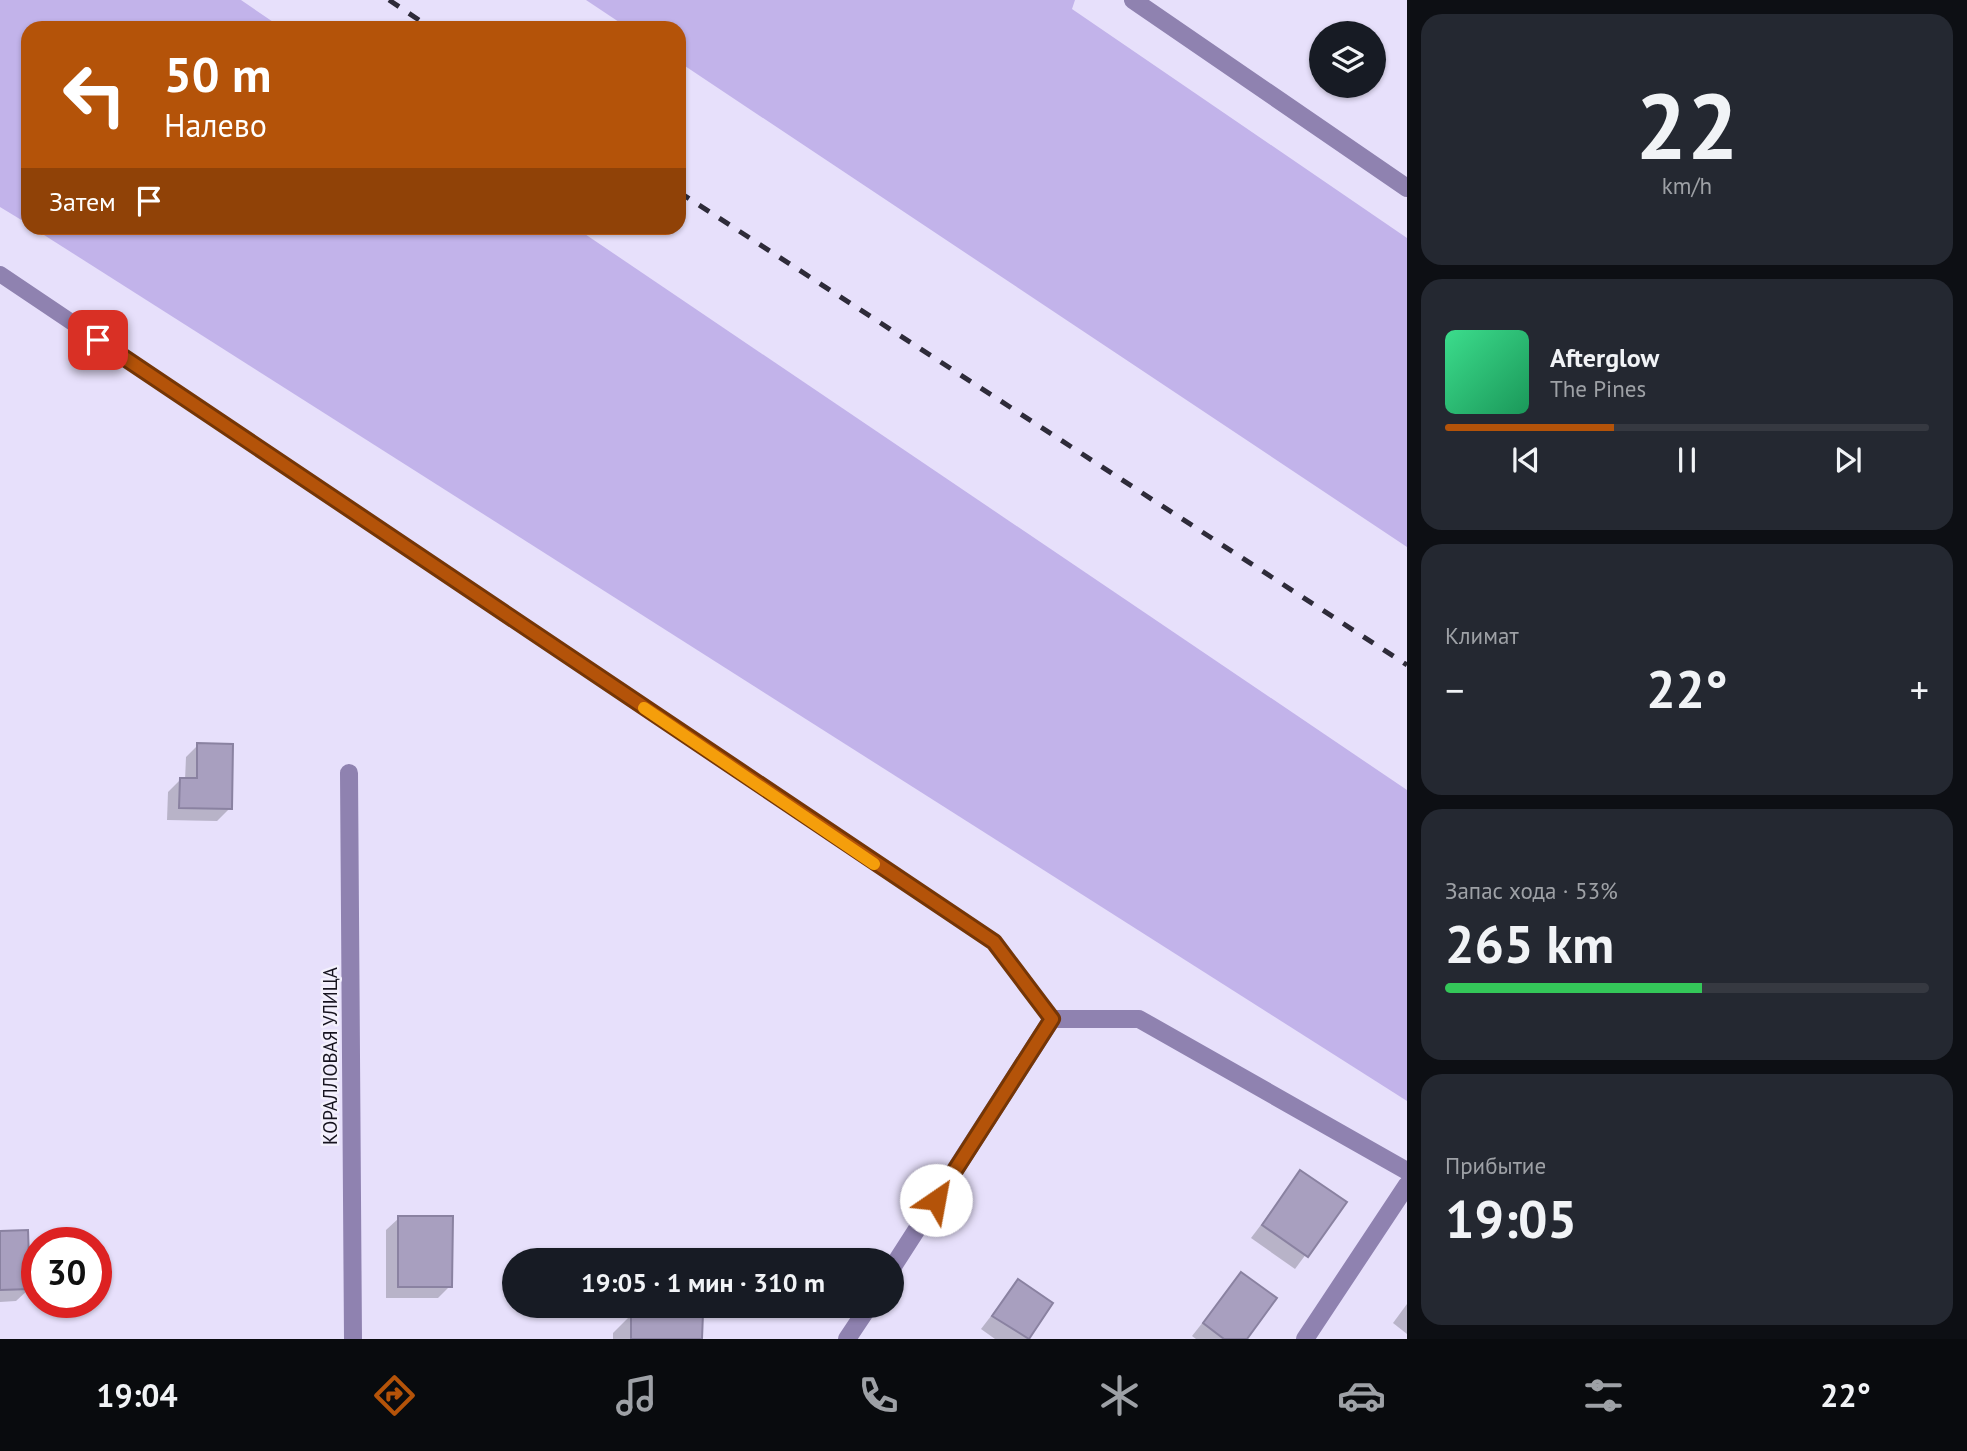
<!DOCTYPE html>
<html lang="ru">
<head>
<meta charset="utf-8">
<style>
	:root { --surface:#171b24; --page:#242831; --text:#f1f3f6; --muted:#9ea1a6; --line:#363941; --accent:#b45309 }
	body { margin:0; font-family:"PT Sans",sans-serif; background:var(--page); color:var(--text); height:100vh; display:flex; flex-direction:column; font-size:26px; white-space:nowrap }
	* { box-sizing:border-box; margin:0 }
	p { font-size:23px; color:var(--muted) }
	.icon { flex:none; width:38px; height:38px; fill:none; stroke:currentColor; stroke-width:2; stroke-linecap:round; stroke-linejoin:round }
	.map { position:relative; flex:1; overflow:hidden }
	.side { display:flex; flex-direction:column; gap:14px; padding:14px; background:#0d0f14; width:560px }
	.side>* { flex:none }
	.hud { position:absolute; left:21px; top:21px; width:665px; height:214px; border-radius:21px; box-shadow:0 2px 5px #0004; background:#b45309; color:#fff; overflow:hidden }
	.buttons { position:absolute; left:1309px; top:21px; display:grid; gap:14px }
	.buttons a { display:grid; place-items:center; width:77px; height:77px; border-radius:50%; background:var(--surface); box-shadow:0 2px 5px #0004; font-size:35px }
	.speed { position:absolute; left:21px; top:1227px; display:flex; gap:14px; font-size:35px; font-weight:700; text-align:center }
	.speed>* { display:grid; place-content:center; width:91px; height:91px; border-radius:50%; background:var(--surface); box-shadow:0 2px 5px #0004; line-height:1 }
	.speed .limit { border:10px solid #d22; background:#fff; color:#111 }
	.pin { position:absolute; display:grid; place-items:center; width:60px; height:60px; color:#fff; margin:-30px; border-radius:14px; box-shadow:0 4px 10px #0006 }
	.me { position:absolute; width:77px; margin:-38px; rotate:33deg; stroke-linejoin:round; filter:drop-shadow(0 0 5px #0008) }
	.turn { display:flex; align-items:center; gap:24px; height:147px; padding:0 28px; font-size:32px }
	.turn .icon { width:91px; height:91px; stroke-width:2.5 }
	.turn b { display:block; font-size:49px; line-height:60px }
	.then { display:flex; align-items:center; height:66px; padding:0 28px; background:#0003; gap:14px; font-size:26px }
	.big { font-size:52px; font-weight:800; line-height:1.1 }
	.side .tile { flex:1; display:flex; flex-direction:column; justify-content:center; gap:10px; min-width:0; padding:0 24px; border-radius:21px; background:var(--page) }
	.side .dial { align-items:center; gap:0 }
	.dial b { font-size:91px; line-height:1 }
	.song { display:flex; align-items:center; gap:21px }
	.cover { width:84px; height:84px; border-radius:10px; background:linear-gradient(135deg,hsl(150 70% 55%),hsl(150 70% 35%)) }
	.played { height:7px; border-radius:4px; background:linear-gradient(90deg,var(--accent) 35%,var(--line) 35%) }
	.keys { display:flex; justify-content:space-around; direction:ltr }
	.heat { display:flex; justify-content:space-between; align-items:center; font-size:38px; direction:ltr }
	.charge { height:10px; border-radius:5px; background:linear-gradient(90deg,#34c759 53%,var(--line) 0) }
	.trip { position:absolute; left:502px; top:1248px; width:402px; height:70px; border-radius:35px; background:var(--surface); box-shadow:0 2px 5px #0004; font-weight:800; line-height:70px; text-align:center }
	.dock { display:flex; height:112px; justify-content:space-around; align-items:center; background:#090b0e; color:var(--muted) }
	.dock .icon { width:49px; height:49px }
	.dock .current { color:var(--accent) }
	.dock b { font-size:32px; color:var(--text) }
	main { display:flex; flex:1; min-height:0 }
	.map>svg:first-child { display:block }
	.green { fill:#c2b3ea }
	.shadow { fill:#0003 }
	.building { fill:#a89fbf; stroke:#8a82a1; stroke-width:2 }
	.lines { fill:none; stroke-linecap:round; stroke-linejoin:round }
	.lane { stroke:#8f82b0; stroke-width:16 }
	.street { stroke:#8f82b0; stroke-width:18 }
	.rail { stroke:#2e2b39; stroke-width:5; stroke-dasharray:12 12; stroke-linecap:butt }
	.route-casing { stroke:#753606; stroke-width:18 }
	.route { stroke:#b45309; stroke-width:12 }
	.slow { stroke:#f59e0b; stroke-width:12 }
	.labels { text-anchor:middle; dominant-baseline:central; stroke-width:5; stroke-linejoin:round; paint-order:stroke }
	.street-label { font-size:19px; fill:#16131f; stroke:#f3f0fd }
</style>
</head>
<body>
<main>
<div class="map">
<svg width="1407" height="1339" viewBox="0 0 1407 1339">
	<rect width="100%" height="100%" fill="#e7e0fb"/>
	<g class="green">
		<polygon points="0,0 241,0 282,28 28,28 28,224 0,207"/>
		<polygon points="586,0 1075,0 1072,9 1407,238 1407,547 679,62 679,28 628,28"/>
		<polygon points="33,228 576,228 1407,790 1407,1101"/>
	</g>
	<g class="shadow">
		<polygon points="198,745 230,808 217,821 167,820 168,792 180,780 185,780 186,757"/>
		<polygon points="1301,1172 1344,1203 1295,1269 1251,1238"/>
		<polygon points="399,1218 450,1286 438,1298 386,1298 386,1230"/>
		<polygon points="0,1232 29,1289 16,1301 0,1302"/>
		<polygon points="1241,1274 1245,1339 1196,1339 1192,1336"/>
		<polygon points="1018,1281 1050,1303 1027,1339 995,1339 981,1329"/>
		<polygon points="1407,1304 1407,1334 1393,1323"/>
		<polygon points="632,1314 701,1339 613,1339 613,1333"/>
	</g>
	<g class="building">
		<polygon points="197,743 233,744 232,809 179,808 180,778 197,778"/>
		<polygon points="1300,1170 1347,1202 1308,1257 1262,1225"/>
		<polygon points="398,1216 453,1216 452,1287 398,1287"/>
		<polygon points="28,1230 30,1289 0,1290 0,1231"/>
		<polygon points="1241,1272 1277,1298 1247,1339 1224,1339 1203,1323"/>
		<polygon points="1018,1279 1053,1303 1029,1339 992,1316"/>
		<polygon points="631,1312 703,1313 702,1339 631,1339"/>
	</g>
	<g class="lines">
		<polyline class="lane" points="0,274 994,942 1052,1019"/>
		<g class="street">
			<polyline points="1133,0 1407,188"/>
			<polyline points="349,773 353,1339"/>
			<polyline points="892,1268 1052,1019 1139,1019 1407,1171"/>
			<polyline points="847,1339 869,1306"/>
			<polyline points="1305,1339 1407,1185"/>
		</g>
		<g class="rail">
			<polyline points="389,0 431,28"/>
			<polyline points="679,192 1407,665"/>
		</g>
	</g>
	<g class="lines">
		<g class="route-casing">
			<polyline id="route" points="98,340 994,942 1052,1019 936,1200"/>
		</g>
		<use href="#route" class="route"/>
		<polyline class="slow" points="644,708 874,864"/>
	</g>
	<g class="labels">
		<g class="street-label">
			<text transform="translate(330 1056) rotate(-90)">КОРАЛЛОВАЯ УЛИЦА</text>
		</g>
	</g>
</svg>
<div class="buttons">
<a><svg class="icon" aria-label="layers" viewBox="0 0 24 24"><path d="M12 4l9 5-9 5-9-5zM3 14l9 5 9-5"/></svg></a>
</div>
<div class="speed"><div class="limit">30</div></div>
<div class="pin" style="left:98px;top:340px;background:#d93025"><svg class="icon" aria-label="arrive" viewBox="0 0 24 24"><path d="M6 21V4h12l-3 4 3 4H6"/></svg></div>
<svg class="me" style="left:936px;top:1200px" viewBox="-20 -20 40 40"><circle r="19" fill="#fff"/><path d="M0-13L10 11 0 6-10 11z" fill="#b45309"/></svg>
<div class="trip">19:05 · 1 мин · 310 m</div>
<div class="hud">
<div class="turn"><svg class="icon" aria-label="left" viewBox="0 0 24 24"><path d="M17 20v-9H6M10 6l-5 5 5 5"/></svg><div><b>50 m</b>Налево</div></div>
<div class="then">Затем<svg class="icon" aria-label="arrive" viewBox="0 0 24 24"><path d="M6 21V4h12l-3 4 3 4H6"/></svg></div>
</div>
</div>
<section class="side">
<div class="tile dial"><b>22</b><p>km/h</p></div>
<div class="tile">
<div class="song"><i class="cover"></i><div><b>Afterglow</b><p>The Pines</p></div></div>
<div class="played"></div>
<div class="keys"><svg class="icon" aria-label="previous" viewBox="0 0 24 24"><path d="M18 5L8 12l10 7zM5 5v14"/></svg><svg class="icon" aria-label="pause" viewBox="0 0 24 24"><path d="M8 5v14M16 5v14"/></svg><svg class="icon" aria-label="next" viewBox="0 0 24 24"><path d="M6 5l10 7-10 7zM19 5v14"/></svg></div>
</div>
<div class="tile"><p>Климат</p>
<div class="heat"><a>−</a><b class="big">22°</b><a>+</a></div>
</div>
<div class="tile"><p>Запас хода · 53%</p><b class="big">265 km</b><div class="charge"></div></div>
<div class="tile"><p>Прибытие</p><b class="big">19:05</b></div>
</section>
</main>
<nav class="dock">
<b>19:04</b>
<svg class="icon current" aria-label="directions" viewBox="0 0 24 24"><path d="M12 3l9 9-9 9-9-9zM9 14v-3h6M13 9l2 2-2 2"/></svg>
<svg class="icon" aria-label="music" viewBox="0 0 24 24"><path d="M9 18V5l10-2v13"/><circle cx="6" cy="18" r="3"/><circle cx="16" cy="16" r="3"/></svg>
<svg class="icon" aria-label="phone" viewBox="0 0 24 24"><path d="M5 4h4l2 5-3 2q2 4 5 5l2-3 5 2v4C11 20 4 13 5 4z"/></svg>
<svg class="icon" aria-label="climate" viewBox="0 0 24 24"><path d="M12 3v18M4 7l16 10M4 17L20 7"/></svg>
<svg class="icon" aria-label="car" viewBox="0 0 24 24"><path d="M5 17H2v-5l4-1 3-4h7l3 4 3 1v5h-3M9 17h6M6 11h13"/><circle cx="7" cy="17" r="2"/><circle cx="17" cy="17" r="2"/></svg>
<svg class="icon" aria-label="filters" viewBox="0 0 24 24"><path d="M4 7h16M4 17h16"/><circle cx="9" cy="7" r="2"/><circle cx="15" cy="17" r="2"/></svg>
<b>22°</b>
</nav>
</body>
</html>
